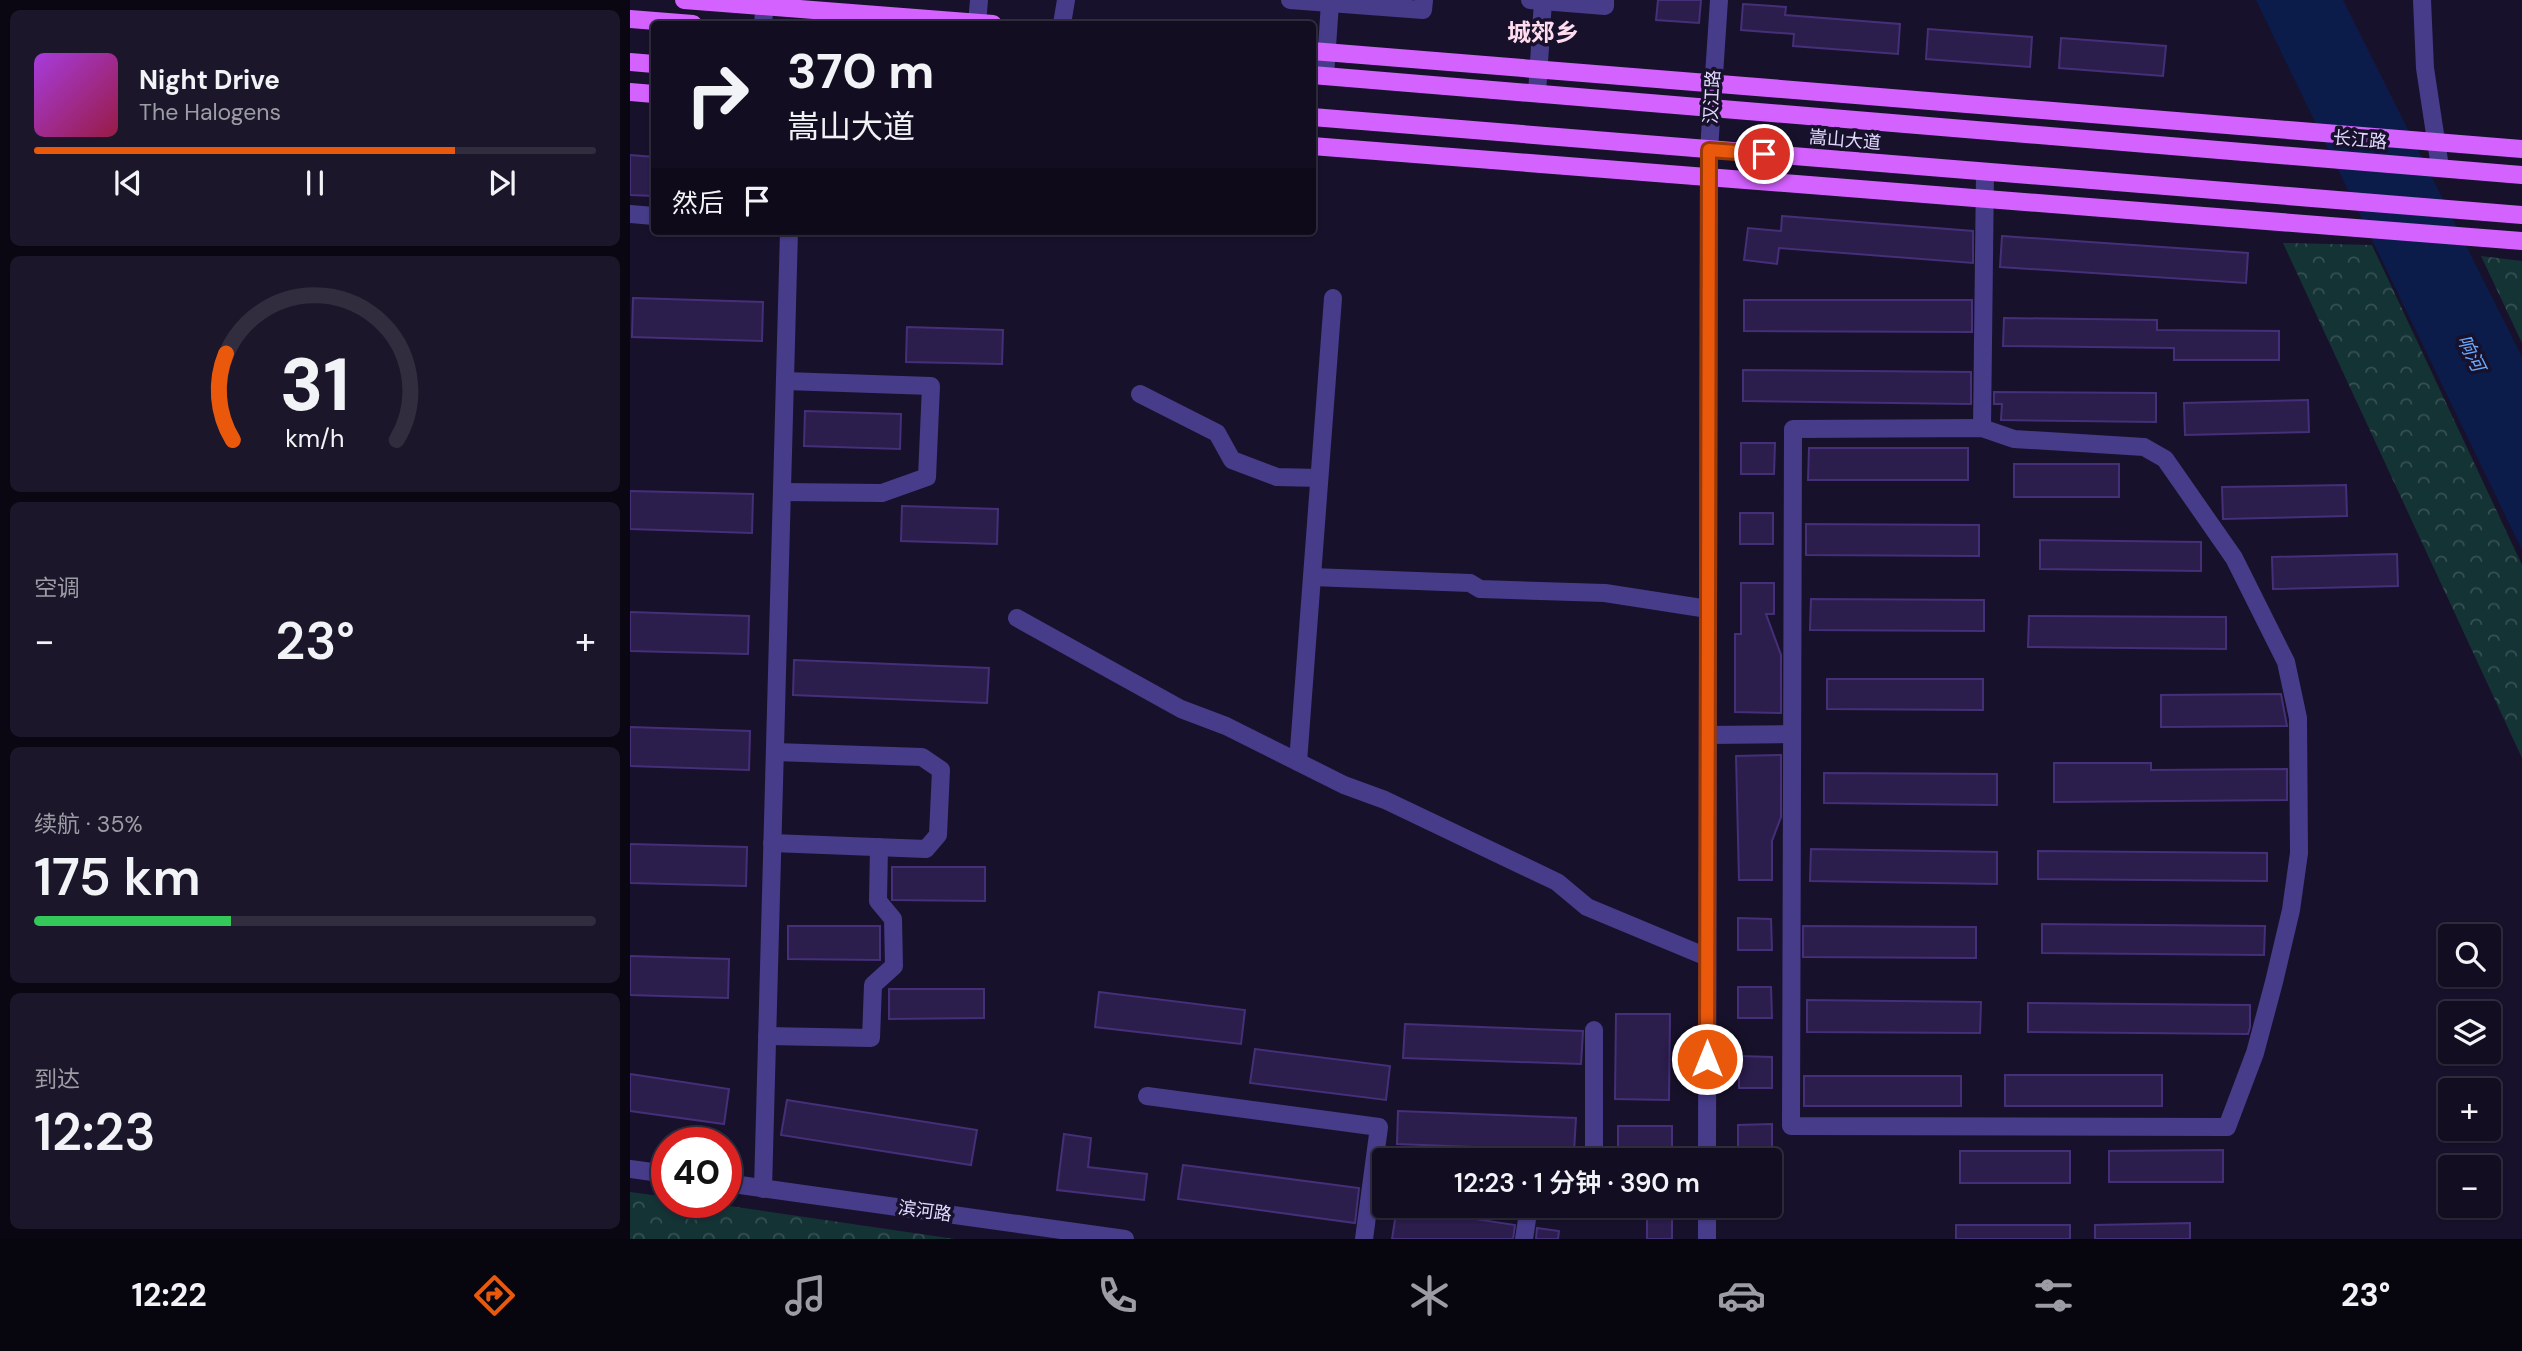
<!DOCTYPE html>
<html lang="zh">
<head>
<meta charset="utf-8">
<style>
	:root { --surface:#120d20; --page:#1b1629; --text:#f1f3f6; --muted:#9c9ca5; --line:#312d3e; --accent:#ea580c }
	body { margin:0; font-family:"DM Sans","Noto Sans SC",sans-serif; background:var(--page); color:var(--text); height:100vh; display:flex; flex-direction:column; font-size:26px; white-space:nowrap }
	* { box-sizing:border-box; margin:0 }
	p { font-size:23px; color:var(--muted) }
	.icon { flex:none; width:38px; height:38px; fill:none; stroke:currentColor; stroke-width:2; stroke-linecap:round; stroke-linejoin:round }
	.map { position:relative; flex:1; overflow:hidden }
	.details { display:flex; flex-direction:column; gap:10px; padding:10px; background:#0a0712; width:630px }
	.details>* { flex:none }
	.guide { position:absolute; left:21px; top:21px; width:665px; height:214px; border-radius:7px; box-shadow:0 2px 5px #0004,0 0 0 2px var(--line); background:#120d20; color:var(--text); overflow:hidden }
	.fabs { position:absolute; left:1808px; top:924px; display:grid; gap:14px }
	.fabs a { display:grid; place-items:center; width:63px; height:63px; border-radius:7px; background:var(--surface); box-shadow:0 2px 5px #0004,0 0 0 2px var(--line); font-size:35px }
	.speed { position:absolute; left:21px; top:1127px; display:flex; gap:14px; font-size:35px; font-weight:700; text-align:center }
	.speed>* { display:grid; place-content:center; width:91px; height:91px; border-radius:50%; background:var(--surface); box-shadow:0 2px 5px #0004,0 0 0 2px var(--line); line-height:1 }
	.speed .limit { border:10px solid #d22; background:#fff; color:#111 }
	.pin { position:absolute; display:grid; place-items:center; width:60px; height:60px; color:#fff; margin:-30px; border:4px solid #fff; border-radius:50%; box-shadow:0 2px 7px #0007 }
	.me { position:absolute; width:77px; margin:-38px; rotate:0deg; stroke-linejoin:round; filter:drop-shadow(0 0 5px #0008) }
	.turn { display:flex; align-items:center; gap:24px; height:147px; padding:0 21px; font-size:32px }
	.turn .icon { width:91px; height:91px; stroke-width:2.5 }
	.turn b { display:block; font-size:49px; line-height:60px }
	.then { display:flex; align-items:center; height:66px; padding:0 21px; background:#0003; gap:14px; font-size:26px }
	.big { font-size:52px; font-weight:600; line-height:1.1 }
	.details .widget { flex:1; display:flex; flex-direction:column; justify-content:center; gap:10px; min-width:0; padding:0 24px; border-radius:10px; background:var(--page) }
	.details .dial { align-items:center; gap:0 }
	.dial svg { height:182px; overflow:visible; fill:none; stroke:var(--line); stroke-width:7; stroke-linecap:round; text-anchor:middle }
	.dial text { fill:var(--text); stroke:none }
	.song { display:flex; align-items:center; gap:21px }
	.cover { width:84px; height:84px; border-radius:10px; background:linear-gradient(135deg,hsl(280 70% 55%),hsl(340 70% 35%)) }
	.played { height:7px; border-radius:4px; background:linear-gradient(90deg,var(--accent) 75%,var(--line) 75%) }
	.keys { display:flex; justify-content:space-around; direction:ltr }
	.heat { display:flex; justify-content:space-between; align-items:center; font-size:38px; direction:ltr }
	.charge { height:10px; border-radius:5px; background:linear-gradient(90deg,#34c759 35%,var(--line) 0) }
	.trip { position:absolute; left:742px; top:1148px; width:410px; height:70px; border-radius:7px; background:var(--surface); box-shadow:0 2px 5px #0004,0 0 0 2px var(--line); font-weight:600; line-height:70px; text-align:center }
	.tab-bar { display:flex; height:112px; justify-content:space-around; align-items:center; background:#07050d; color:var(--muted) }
	.tab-bar .icon { width:49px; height:49px }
	.tab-bar .current { color:var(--accent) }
	.tab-bar b { font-size:32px; color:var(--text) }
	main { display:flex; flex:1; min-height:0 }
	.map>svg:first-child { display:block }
	.park { fill:url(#park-crowns) }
	.water { fill:#0b1c4a }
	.building { fill:#2b1d4c; stroke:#452f78; stroke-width:2 }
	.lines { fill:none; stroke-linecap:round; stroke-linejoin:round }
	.minor { stroke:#473c8a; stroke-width:18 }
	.major { stroke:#d462ff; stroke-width:18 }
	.route-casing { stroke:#983908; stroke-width:18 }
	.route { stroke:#ea580c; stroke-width:12 }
	.labels { text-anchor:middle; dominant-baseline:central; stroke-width:7; stroke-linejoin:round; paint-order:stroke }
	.street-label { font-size:18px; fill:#e3dbff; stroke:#18112b }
	.water-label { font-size:19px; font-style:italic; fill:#69abff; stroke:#18112b }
	.district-label { font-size:24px; font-weight:bold; fill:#ffddef; stroke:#18112b }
</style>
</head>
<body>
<main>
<section class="details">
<div class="widget">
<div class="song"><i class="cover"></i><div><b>Night Drive</b><p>The Halogens</p></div></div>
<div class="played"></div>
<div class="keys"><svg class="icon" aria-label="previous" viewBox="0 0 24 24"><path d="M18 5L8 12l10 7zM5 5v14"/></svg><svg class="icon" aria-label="pause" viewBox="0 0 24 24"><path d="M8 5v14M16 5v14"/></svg><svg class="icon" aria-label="next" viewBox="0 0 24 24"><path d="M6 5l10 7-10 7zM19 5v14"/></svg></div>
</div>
<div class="widget dial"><svg viewBox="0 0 100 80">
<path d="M14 69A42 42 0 1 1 86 69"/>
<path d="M14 69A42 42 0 0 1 11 31" stroke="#ea580c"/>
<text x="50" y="56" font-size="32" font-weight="700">31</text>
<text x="50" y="72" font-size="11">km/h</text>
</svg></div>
<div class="widget"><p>空调</p>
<div class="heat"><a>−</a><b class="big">23°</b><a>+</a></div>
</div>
<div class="widget"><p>续航 · 35%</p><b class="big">175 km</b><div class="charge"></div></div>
<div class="widget"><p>到达</p><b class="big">12:23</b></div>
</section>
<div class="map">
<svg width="1892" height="1239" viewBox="0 0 1892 1239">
	<defs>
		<pattern id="park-crowns" width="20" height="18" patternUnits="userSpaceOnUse" patternTransform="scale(1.75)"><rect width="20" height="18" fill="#143335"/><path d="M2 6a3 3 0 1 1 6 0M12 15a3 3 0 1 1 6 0" fill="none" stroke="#365053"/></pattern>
	</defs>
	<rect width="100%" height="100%" fill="#18112b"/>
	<g class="park">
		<polygon points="1653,243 1742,245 1892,565 1892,758"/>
		<polygon points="1851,256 1892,261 1892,343"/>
		<polygon points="0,1192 37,1197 37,1202 73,1202 325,1239 0,1239"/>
	</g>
	<polygon class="water" points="1626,0 1713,0 1892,357 1892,550"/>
	<g class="building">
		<polygon points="1028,0 1071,0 1069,23 1026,20"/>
		<polygon points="1113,4 1156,7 1155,15 1270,24 1268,54 1163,46 1164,34 1111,30"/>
		<polygon points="1298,29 1402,37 1400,67 1296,59"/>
		<polygon points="1431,38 1536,46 1533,76 1429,68"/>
		<polygon points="0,155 24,157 24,196 0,195"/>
		<polygon points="1152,216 1343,231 1343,263 1149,248 1147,264 1114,260 1118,228 1151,231"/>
		<polygon points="1372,236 1618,253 1616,283 1370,267"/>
		<polygon points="3,298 133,302 132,341 2,337"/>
		<polygon points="1114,300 1342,300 1342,332 1114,331"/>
		<polygon points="1374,318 1527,320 1527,330 1649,331 1649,360 1544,360 1544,348 1373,346"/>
		<polygon points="277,327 373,330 372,364 276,362"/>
		<polygon points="1113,370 1341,372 1341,404 1113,401"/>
		<polygon points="1364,392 1526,393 1526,422 1371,420 1372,404 1364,404"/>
		<polygon points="1678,400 1679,432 1555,435 1554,403"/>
		<polygon points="175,411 271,414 270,449 174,446"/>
		<polygon points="1111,443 1145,443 1144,474 1111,474"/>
		<polygon points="1179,448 1338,448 1338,480 1178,480"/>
		<rect x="1384" y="464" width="105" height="33"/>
		<polygon points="1716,485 1717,516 1593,519 1592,487"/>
		<polygon points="0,491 123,494 122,533 0,529"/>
		<polygon points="272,506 368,509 367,544 271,541"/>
		<rect x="1110" y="513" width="33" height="31"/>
		<polygon points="1176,524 1349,525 1349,556 1176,555"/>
		<polygon points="1410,540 1571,542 1571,571 1410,569"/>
		<polygon points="1767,554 1768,586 1643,589 1642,557"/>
		<polygon points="1111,583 1144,583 1144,614 1136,614 1151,655 1151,713 1105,712 1105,634 1111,634"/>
		<polygon points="1181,599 1354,600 1354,631 1180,630"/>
		<polygon points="0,612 119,616 118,654 0,651"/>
		<polygon points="1399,616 1596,617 1596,649 1398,647"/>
		<polygon points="164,660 359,668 357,703 163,695"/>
		<polygon points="1197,679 1353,679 1353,710 1197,709"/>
		<polygon points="1651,694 1657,726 1531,727 1531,695"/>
		<polygon points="0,727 120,731 119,770 0,766"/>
		<polygon points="1151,755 1151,817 1142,841 1142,880 1109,880 1106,756"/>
		<polygon points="1424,763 1521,763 1521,770 1657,769 1657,800 1424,802"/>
		<polygon points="1194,773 1367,774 1367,805 1194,803"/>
		<polygon points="0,844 117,847 116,886 0,883"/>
		<polygon points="1181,849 1367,852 1367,884 1180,881"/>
		<polygon points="1408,851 1637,853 1637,881 1408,879"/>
		<polygon points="262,867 355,867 355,901 262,900"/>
		<polygon points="1108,918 1141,919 1142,950 1108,950"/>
		<polygon points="1412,924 1635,926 1634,955 1412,953"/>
		<polygon points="158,926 250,926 250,960 158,959"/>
		<polygon points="1173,926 1346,927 1346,958 1173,957"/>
		<polygon points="0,956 99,959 98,998 0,995"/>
		<polygon points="1108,987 1141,987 1142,1018 1108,1018"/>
		<polygon points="259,989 354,989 354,1018 259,1019"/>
		<polygon points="469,992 615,1010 611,1044 465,1027"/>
		<polygon points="1177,1000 1351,1002 1350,1033 1177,1032"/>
		<polygon points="1398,1003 1620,1005 1620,1027 1618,1034 1398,1032"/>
		<polygon points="986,1014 1040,1014 1039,1100 985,1099"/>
		<polygon points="775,1024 953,1031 951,1064 773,1058"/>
		<polygon points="625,1049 760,1066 756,1100 620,1083"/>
		<polygon points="1109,1056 1142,1057 1142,1088 1109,1088"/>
		<polygon points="0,1074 99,1089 94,1124 0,1111"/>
		<rect x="1375" y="1075" width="157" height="31"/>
		<rect x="1174" y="1076" width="157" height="30"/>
		<polygon points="157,1100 347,1130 341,1165 151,1135"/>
		<polygon points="768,1111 946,1118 944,1151 767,1144"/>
		<polygon points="1142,1124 1142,1156 1108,1156 1108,1125"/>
		<polygon points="988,1126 1042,1126 1042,1160 988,1159"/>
		<polygon points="434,1134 461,1138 458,1167 517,1174 514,1200 427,1190"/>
		<polygon points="1593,1150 1593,1182 1479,1182 1479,1151"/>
		<rect x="1330" y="1151" width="110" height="32"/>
		<polygon points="553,1165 729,1188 725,1223 548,1199"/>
		<rect x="1017" y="1206" width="25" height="33"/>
		<polygon points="767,1207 885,1225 883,1239 762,1239"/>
		<polygon points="1560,1223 1560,1239 1465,1239 1465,1225"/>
		<rect x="1326" y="1225" width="114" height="14"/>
		<polygon points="907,1228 929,1231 928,1239 906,1239"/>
	</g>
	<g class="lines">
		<g class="minor">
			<polyline points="660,0 793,10 794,0"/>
			<polyline points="900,0 975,6 975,0"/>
			<polyline points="1792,0 1795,68 1810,167"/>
			<polyline points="133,24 135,0"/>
			<polyline points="347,24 349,0"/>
			<polyline points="432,24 436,0"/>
			<polyline points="695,76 700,3"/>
			<polyline points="907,93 913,1"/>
			<polyline points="0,214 24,216"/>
			<polyline points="510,394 587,433 602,460 647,477 689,478"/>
			<polygon points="1352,428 1384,439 1514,447 1535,459 1604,558 1656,662 1668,718 1669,853 1661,910 1644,982 1625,1053 1597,1127 1161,1126 1163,429"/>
			<polyline points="1352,428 1355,172"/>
			<polyline points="152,492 252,493 297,477 301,386 155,381"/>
			<polyline points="682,577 840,583 850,589 975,593 1078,609"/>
			<polyline points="387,618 551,709 596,726 714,785 755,800 927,882 957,907 1077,957"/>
			<polyline points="1078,735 1162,734"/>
			<polyline points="668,762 703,298"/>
			<polyline points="142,843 296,849 308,835 311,770 292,757 145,752"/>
			<polyline points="964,1030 964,1160"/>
			<polyline points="137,1036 241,1038 243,985 264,966 263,919 248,901 249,847"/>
			<polyline points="517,1096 749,1127 734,1239"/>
			<polyline points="1077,1160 1079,150 1089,0"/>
			<polyline points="0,1169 37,1174"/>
			<polyline points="96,1183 495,1239"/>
			<polyline points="133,1189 159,231"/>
			<polyline points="894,1239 899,1206"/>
			<polyline points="1077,1239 1077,1206"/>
		</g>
		<g class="major">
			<polyline points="54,0 363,24"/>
			<polyline points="0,19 63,24"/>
			<polyline points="682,51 1892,149"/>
			<polyline points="0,62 24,64"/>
			<polyline points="682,75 1892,175"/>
			<polyline points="0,92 24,94"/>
			<polyline points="682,117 1892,215"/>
			<polyline points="682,146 1892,241"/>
		</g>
	</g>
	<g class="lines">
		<g class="route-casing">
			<polyline id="route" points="1077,1059 1079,150 1134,154"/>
		</g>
		<use href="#route" class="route"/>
	</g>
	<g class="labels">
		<g class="street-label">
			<text transform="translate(1082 97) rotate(-87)">汉江路</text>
			<text transform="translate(1215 140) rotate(5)">嵩山大道</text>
			<text transform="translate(1730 140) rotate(5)">长江路</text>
			<text transform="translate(295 1211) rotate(8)">滨河路</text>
		</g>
		<g class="water-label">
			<text transform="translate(1841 353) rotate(64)">响河</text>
		</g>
		<g class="district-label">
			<text x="913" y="32">城郊乡</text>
		</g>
	</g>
</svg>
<div class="fabs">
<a><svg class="icon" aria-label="search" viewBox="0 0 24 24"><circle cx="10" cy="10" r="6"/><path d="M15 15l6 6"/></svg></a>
<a><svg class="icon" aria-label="layers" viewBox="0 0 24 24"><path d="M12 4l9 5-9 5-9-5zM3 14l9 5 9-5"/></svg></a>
<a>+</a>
<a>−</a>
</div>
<div class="speed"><div class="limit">40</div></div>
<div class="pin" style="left:1134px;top:154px;background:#d93025"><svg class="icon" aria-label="arrive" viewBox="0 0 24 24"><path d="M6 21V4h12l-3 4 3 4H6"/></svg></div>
<svg class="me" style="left:1077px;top:1059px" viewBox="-20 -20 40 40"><circle r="17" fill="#ea580c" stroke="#fff" stroke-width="3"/><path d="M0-11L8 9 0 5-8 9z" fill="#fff"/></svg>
<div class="trip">12:23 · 1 分钟 · 390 m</div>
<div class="guide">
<div class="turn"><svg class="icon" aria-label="right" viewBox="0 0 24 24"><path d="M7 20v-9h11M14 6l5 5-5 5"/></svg><div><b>370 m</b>嵩山大道</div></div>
<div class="then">然后<svg class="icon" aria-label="arrive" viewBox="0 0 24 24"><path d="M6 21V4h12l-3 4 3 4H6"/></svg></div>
</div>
</div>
</main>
<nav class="tab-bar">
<b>12:22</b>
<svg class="icon current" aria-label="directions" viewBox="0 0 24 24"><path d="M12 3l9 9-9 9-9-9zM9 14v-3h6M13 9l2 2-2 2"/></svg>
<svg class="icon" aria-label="music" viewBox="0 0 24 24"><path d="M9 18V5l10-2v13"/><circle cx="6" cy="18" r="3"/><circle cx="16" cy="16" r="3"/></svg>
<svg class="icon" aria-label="phone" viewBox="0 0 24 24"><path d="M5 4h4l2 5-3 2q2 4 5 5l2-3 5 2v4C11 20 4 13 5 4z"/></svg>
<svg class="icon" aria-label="climate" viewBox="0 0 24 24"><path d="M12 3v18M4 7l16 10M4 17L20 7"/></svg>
<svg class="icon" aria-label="car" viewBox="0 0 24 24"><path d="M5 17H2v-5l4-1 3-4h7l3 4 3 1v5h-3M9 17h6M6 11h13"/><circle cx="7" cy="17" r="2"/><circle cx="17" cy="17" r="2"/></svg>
<svg class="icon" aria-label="filters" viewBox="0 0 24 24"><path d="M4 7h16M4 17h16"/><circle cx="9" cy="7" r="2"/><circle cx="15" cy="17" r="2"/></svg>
<b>23°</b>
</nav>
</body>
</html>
